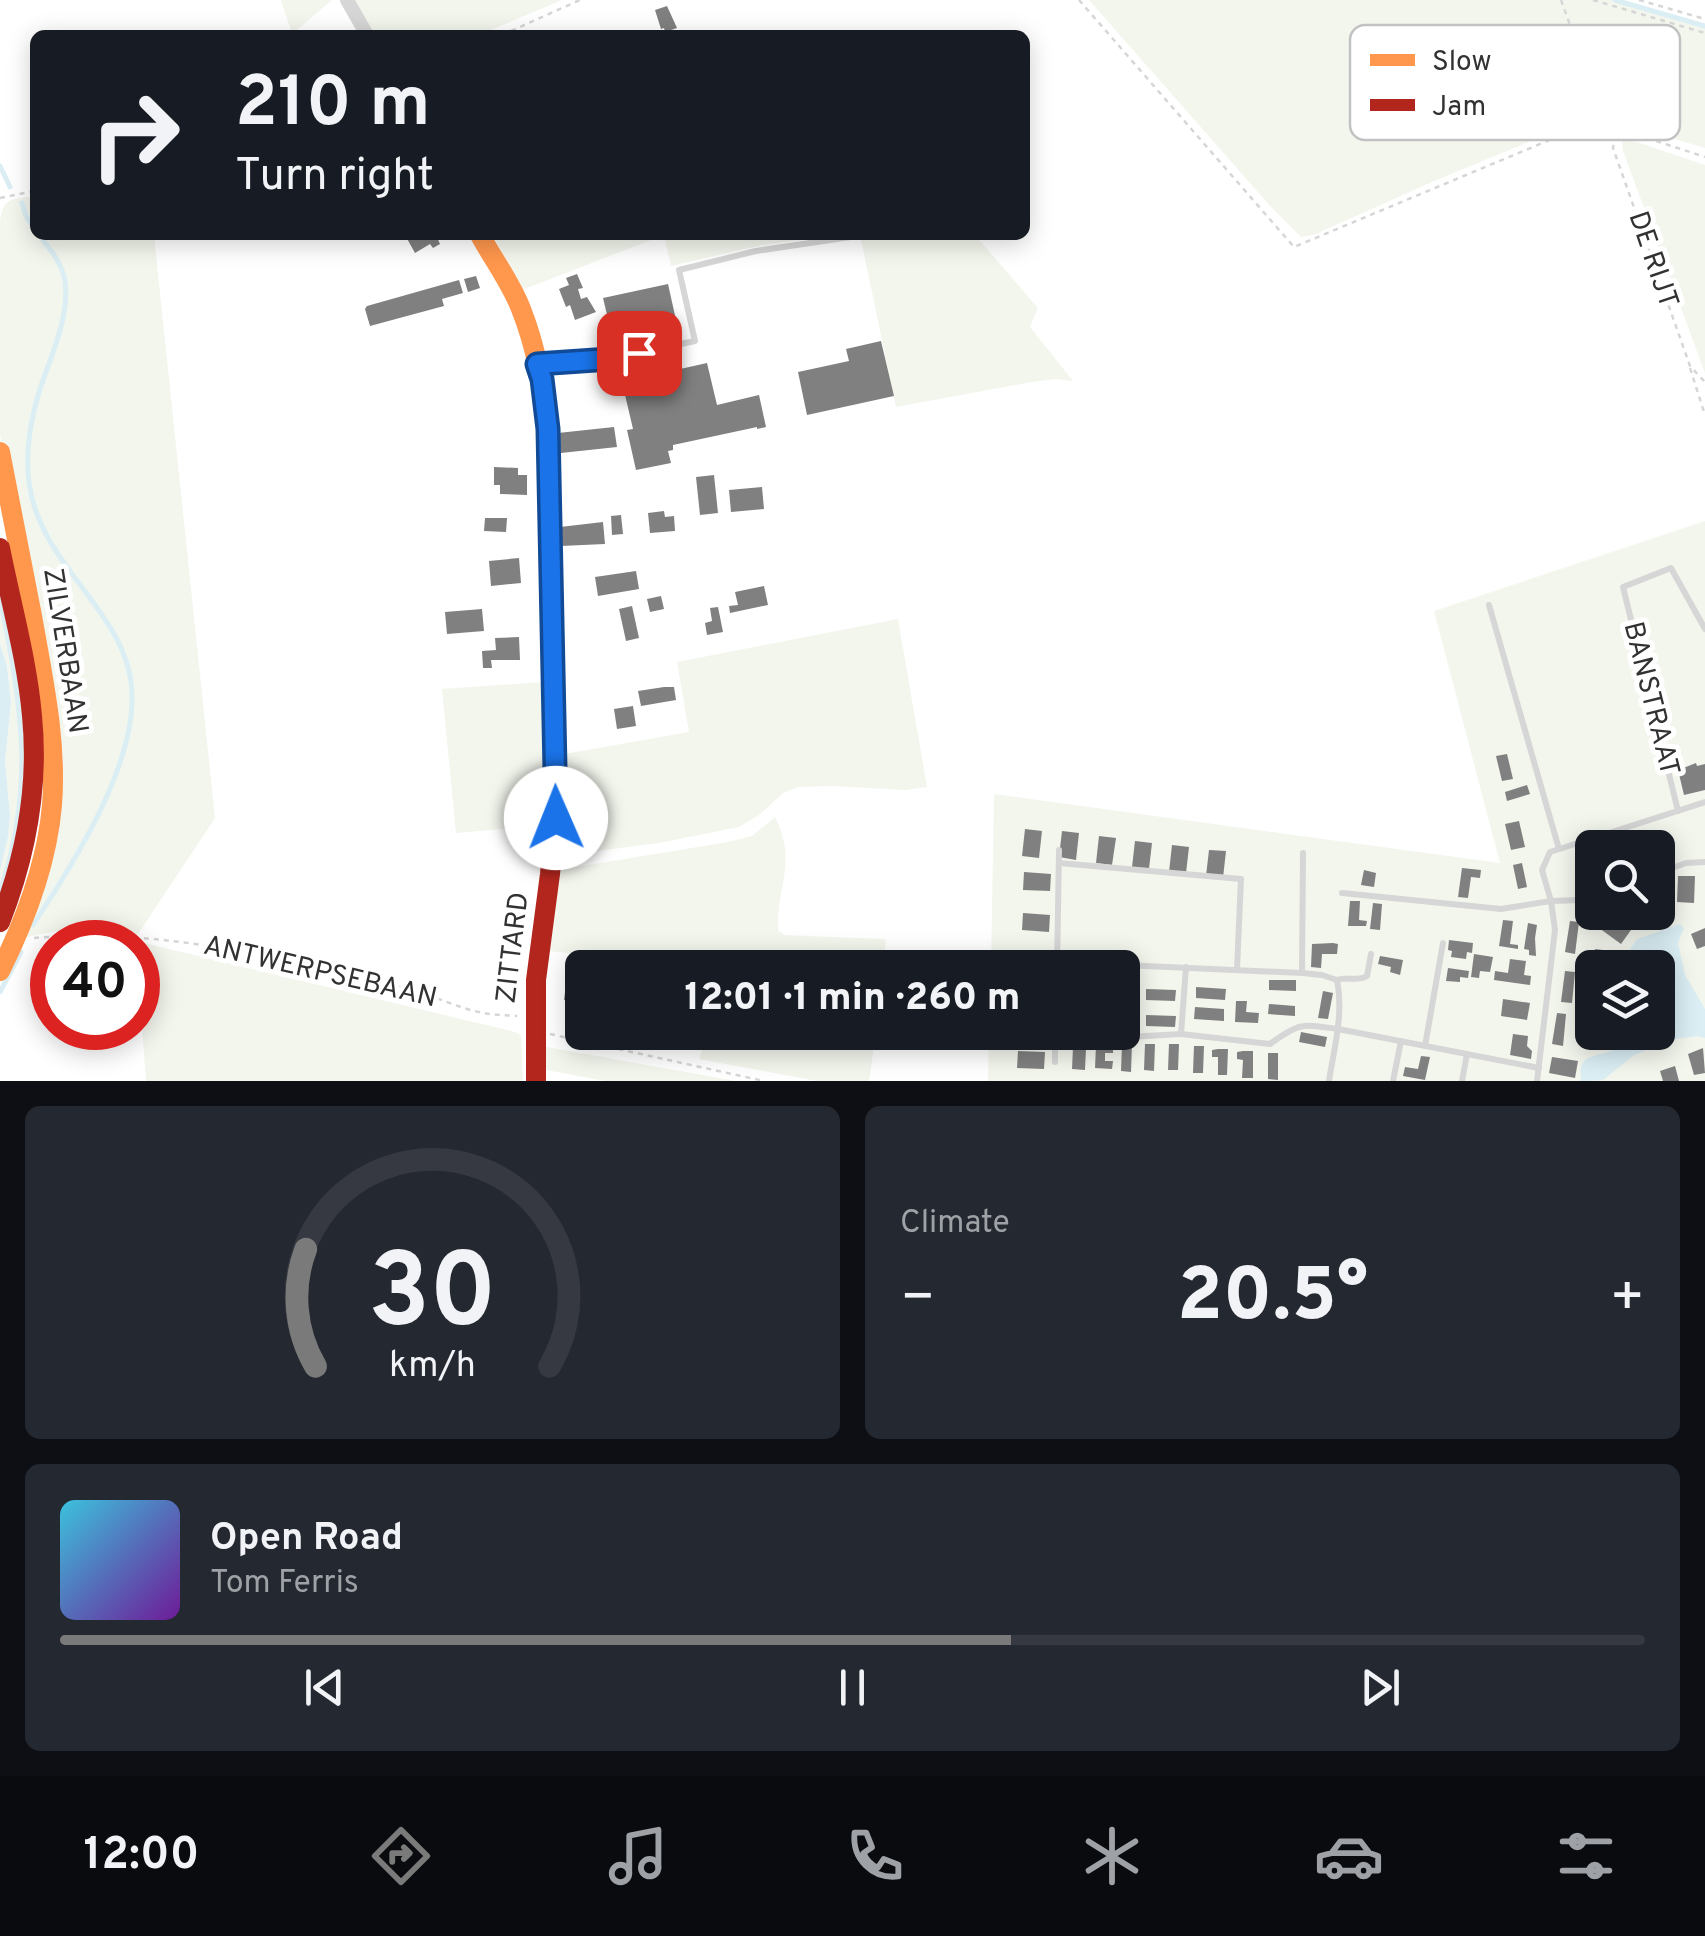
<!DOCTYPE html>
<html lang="en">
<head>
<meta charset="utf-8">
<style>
	:root { --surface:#171b24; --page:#242831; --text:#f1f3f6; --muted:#9ea1a6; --line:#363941; --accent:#7a7a7a }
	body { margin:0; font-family:Overpass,sans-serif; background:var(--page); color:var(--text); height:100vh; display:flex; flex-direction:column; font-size:38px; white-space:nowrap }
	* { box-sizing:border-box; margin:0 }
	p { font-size:32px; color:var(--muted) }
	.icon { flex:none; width:55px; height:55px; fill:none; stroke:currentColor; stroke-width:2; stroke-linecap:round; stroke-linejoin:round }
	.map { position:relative; height:1081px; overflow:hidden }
	.sheet { display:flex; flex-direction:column; gap:25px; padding:25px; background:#0d0f14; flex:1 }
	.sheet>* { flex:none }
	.guide { position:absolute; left:30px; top:30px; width:1000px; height:210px; border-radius:15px; box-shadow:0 5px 25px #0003; background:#171b24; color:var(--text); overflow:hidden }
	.tools { position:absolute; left:1575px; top:830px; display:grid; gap:20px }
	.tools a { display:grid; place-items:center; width:100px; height:100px; border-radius:15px; background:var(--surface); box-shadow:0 5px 25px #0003; font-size:50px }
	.speed { position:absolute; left:30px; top:920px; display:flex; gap:20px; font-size:50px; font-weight:700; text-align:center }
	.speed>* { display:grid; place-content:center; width:130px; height:130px; border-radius:50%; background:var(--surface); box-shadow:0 5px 25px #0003; line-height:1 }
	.speed .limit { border:15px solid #d22; background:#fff; color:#111 }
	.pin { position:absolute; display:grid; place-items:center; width:85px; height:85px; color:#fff; margin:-42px; border-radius:20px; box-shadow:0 5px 15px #0006 }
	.me { position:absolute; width:110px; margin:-55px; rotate:359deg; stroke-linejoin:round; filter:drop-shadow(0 0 8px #0008) }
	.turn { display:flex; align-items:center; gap:35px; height:210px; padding:0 40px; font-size:45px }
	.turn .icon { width:130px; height:130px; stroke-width:2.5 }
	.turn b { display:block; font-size:70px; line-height:85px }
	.big { font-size:75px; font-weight:800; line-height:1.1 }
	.sheet .card { flex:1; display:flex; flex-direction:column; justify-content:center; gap:15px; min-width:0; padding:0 35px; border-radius:15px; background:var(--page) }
	.sheet .dial { align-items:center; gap:0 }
	.dial svg { height:260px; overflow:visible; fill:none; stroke:var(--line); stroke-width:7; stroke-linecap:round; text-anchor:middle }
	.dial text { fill:var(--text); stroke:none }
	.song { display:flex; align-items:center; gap:30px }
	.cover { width:120px; height:120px; border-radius:15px; background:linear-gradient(135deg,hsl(190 70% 55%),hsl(280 70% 35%)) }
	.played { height:10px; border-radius:5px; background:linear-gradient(90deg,var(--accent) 60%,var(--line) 60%) }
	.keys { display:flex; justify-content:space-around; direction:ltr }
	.heat { display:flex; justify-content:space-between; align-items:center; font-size:55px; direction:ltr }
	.sheet .tiles { flex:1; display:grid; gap:25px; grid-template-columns:1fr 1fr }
	.card:last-child { grid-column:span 2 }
	.trip { position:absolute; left:565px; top:950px; width:575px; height:100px; border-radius:15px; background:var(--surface); box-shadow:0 5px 25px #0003; font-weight:800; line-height:100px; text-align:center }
	.menu { display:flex; height:160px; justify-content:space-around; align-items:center; background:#090b0e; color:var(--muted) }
	.menu .icon { width:70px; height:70px }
	.menu .on { color:var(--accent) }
	.menu b { font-size:45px; color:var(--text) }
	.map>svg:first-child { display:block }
	.green { fill:#f3f6ed; fill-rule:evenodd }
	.water { fill:#daeef4 }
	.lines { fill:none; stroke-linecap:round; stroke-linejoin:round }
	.stream { stroke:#daeef4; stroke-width:5 }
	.building { fill:#808080 }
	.path { stroke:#d6d6d6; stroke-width:2.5; stroke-dasharray:5 5; stroke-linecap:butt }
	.lane { stroke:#d6d6d6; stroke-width:6 }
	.street { stroke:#d6d6d6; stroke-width:14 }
	.slow { stroke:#ff974d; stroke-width:20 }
	.jam { stroke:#b3261e; stroke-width:20 }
	.route-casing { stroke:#114b97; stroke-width:25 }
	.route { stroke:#1a73e8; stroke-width:18 }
	.labels { text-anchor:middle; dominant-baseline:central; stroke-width:10; stroke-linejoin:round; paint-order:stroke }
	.street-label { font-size:28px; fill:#323232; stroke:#fff }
	.key { fill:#fff; stroke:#c2c2c2; stroke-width:2.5 }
	.key-label { font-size:28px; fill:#323232 }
</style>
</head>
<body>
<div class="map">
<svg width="1705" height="1081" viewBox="0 0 1705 1081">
	<rect width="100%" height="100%" fill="#fff"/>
	<g class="green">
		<polygon points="281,0 332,0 292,34"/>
		<polygon points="354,0 562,0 479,35 375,35"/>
		<polygon points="1089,0 1616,0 1705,28 1705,148 1594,115 1432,182 1316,234 1301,237 1271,207"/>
		<polygon points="1622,140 1637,142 1705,165 1705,373 1623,151"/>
		<path d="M35,196V235H154L215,818L138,934L58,931L21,938L50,845L47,669L0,435V221C3,196 14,199 35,196Z"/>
		<polygon points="493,235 836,235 762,245 671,266 664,235 522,290"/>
		<polygon points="860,235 975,235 1038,308 1030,327 1073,381 1056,379 1032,382 896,407"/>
		<path d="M1705,521V1081H988L989,1033L1122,1032V968L991,967L994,794L1500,863L1434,611ZM1592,848H1658V912H1592ZM1592,968H1658V1032H1592Z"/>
		<polygon points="0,566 23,678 26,804 0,909 0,871 8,837 10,815 5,762 11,703 7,666 0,644"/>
		<polygon points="898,619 927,787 906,790 831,786 799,787 783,793 759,815 739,827 659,843 558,856 564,754 689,732 677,662"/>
		<polygon points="544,682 543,764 539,826 456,833 442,689"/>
		<path d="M775,817C798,863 776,886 778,931L785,935L884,939L886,940L883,968L640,967L634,965L628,958L545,951L558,870L728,842L752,836Z"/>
		<polygon points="136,941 515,1032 521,1035 523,1081 146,1081"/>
		<polygon points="708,1032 876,1033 869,1081 817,1081 699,1059"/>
		<polygon points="541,1046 736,1081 605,1081 541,1069"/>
	</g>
	<g class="water">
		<polygon points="0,644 7,666 11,703 5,762 10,815 8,837 0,871"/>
		<path d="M1680,924L1684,928L1678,943L1681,957L1685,975L1705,1009V1038L1697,1036L1675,1039L1634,1055L1603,1080L1581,1081C1577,1053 1594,1058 1613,1050L1616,1044L1617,1033L1658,1032V968L1632,967L1629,951L1637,939Z"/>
	</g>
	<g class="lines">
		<g class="stream">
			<polyline points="1615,0 1705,26"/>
			<polyline points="0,166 10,187"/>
			<polyline points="22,203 26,216 35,229"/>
			<path d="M0,598C21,703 36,786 0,891"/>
			<path d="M33,925C72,866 133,770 132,697C132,613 39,568 29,482C25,453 31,419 39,392C50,358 70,317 65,281C62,263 50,249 39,235"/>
			<polyline points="0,992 21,952"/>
		</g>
	</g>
	<g class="building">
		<polygon points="667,6 677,28 665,32 664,28 661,29 655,10"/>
		<polygon points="405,235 436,235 440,244 433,248 430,244 415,253"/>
		<polygon points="577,274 583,288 578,289 581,299 587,297 596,312 575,320 570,305 566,307 559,289 569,285 566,278"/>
		<polygon points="476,276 480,288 468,292 464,279"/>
		<polygon points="459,280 463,293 442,299 444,306 370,326 365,309 367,306"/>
		<polygon points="668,284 680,338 616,352 603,298"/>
		<polygon points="881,341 894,396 807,415 798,372 849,361 846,349"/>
		<polygon points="647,362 650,374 622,380 619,368"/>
		<polygon points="707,363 717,405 759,395 766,427 757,429 757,427 673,445 673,450 668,451 671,463 636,470 627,430 633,429 622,382"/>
		<polygon points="614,427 617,447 561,453 558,433"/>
		<polygon points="494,467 518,468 518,475 527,475 527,495 500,494 500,485 494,485"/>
		<polygon points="714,475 718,513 700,515 696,477"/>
		<polygon points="762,487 764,509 731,512 729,490"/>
		<polygon points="664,511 665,517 674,516 675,531 650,533 648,513"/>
		<polygon points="621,515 623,534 612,535 611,516"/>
		<polygon points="485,518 507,518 506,532 484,531"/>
		<polygon points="603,522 605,544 561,546 560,527"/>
		<polygon points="519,558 521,583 491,586 489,561"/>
		<polygon points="636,571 639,589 598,596 595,577"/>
		<polygon points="764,586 768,605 730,613 729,606 738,605 735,592"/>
		<polygon points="661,596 664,609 650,612 647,599"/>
		<polygon points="632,606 639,638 626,641 619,609"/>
		<polygon points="718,607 723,632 707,635 705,623 712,621 710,608"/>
		<polygon points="482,609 484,631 447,634 445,612"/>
		<polygon points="519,637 520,660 491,660 492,668 483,668 482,651 496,650 495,638"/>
		<polygon points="664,687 674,687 676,700 641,706 638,691"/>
		<polygon points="633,706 636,726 617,729 614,709"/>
		<polygon points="1507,754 1513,779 1502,781 1496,756"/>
		<polygon points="1696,763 1697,766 1705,764 1705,790 1684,795 1678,770"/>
		<polygon points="1527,785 1530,794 1507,801 1505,792"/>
		<polygon points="1519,821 1525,847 1511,850 1505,824"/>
		<polygon points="1025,829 1042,831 1039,858 1022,856"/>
		<polygon points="1062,831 1079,833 1076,860 1059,857"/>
		<polygon points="1099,836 1116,838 1112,865 1096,863"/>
		<polygon points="1135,841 1152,843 1149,869 1132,867"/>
		<polygon points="1172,845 1189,847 1186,873 1169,872"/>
		<polygon points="1209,850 1226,851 1223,878 1206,876"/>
		<polygon points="1522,863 1527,887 1518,889 1513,865"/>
		<polygon points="1462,868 1481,870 1480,878 1471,877 1468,898 1458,897"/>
		<polygon points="1364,870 1376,873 1374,887 1361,885"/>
		<polygon points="1024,872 1051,874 1050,891 1023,890"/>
		<polygon points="1678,876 1695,876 1694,903 1677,902"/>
		<polygon points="1350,901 1360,901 1359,920 1367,921 1366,926 1348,926"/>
		<polygon points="1373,903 1382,904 1380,930 1370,929"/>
		<polygon points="1023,913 1050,915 1049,932 1022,930"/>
		<polygon points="1609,915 1631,930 1621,944 1599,928"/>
		<polygon points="1503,920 1513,921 1510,944 1518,945 1518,949 1499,946"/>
		<polygon points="1570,921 1579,922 1575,954 1565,952"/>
		<polygon points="1528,923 1537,925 1535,938 1536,956 1529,955 1529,950 1524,949"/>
		<polygon points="1705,928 1705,946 1697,949 1691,934"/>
		<polygon points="1449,940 1473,943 1472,953 1467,952 1466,959 1451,957 1452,951 1448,950"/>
		<polygon points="1333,943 1338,944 1337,954 1322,954 1321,968 1311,967 1312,944"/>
		<polygon points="1595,949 1619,952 1615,968 1593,965"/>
		<polygon points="1474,954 1493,957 1490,972 1480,971 1479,978 1471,977"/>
		<polygon points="1380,956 1403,960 1400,975 1390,972 1391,967 1378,964"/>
		<polygon points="1510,959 1526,961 1524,975 1531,976 1530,985 1494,980 1495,971 1508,973"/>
		<polygon points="1448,968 1469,971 1468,978 1460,977 1460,982 1446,981"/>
		<polygon points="1565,971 1575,972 1572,1003 1561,1002"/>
		<polygon points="1269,980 1296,980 1296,991 1269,990"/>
		<polygon points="566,984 582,986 582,995 580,995 579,1003 564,1000"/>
		<polygon points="1196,987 1226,989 1225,1000 1196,998"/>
		<polygon points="1146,989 1176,990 1175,1001 1146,1000"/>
		<polygon points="1323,991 1333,993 1328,1019 1318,1018"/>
		<polygon points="1503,999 1530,1003 1527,1020 1501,1016"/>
		<polygon points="1236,1001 1247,1001 1246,1012 1259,1013 1258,1023 1235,1022"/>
		<polygon points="1269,1004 1295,1006 1295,1016 1268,1014"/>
		<polygon points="1195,1007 1224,1009 1224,1021 1194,1019"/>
		<polygon points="1557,1013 1566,1014 1563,1046 1552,1044"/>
		<polygon points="1146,1015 1176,1016 1175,1027 1146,1026"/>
		<polygon points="1583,1019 1592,1021 1592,1032 1608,1032 1607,1040 1581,1036"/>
		<polygon points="1301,1032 1327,1037 1325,1047 1299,1042"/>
		<polygon points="1513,1034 1528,1036 1527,1046 1532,1051 1531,1059 1510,1055"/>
		<polygon points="1145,1044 1155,1044 1154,1071 1144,1070"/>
		<polygon points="1169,1044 1179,1044 1178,1070 1168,1070"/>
		<polygon points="1096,1045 1113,1046 1113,1053 1105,1053 1105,1061 1113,1061 1112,1069 1095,1068"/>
		<polygon points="1122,1045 1132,1045 1131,1072 1121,1071"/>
		<polygon points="1194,1046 1204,1046 1203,1073 1193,1073"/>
		<polygon points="1073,1047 1086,1048 1085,1070 1072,1069"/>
		<polygon points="1703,1048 1705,1073 1694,1075 1688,1054"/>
		<polygon points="1218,1049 1228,1049 1227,1075 1218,1075 1218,1057 1212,1057 1212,1050"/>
		<polygon points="1018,1051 1045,1052 1044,1069 1017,1068"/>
		<polygon points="1243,1051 1253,1051 1253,1078 1242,1078 1243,1060 1237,1059 1237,1052"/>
		<polygon points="1268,1053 1278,1053 1278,1080 1268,1079"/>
		<polygon points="1421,1056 1430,1057 1425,1080 1403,1076 1405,1067 1418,1069"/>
		<polygon points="1552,1057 1578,1061 1575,1078 1549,1073"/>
		<polygon points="1675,1066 1679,1081 1663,1081 1660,1071"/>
	</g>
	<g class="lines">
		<g class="path">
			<polyline points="1079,0 1294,247 1595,121 1606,125 1615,133 1635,134 1705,157"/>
			<polyline points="1561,0 1606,125"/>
			<polyline points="1593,0 1705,33"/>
			<polyline points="1639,0 1705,19"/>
			<polyline points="502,35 580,0"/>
			<polyline points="1615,135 1613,148 1690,366 1705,382"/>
			<polyline points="0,198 35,191"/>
			<polyline points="1690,368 1705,415"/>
			<path d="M34,938C159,927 285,959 406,988C431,994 454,1007 479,1012C491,1015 504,1015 517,1016"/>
			<polyline points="550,1034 764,1081"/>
		</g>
		<g class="lane">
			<polyline points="540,364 610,359 695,341 679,270 756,251 864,235"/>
			<polyline points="1489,605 1559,849"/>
			<polyline points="1678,811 1623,587 1671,568 1705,629"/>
			<polyline points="1059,863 1241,879 1237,969"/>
			<polyline points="1658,873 1686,863 1705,862"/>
			<polyline points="1342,893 1501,909 1551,901 1581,900 1592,895"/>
			<path d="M1057,962L1302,973L1322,975L1337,980C1344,1013 1334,1049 1329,1081"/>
			<polyline points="1057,968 1059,850"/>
			<polyline points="1302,973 1303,853"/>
			<path d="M1337,980C1347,976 1357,982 1367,976L1371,954"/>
			<polyline points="1181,1034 1186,967"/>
			<path d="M1055,1036L1112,1038L1181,1034L1270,1044C1300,1022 1302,1024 1338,1029L1539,1068"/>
			<polyline points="1425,1046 1443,943"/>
			<polyline points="1055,1062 1055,1033"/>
			<polyline points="1393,1081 1401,1041"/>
			<polyline points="1462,1081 1467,1054"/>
			<polyline points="1537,1081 1555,930 1551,901 1542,870 1550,852 1705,802"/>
		</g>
		<polyline class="street" points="347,0 367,35"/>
		<g class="slow">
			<path d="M480,235C493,259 511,283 521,309C558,402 550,515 551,614"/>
			<path d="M0,452C11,507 21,562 32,616C43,679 57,741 52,805C47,864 26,919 0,971"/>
		</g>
		<g class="jam">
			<path d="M0,548C11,604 27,659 32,716C39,787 26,856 0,922"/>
			<polyline points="536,1081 536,980 550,874 555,818 551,614"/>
		</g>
	</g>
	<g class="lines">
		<g class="route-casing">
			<polyline id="route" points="556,818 548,429 542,379 537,364 610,359 639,353"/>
		</g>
		<use href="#route" class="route"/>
	</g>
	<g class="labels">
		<g class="street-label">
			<text transform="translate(1652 260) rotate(71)">DE RIJT</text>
			<text transform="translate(64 651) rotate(81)">ZILVERBAAN</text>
			<text transform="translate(1650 699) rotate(76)">BANSTRAAT</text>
			<text transform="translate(514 948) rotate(-83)">ZITTARD</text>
			<text transform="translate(320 973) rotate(13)">ANTWERPSEBAAN</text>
		</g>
	</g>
	<rect x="1350" y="25" width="330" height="115" rx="15" class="key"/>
	<rect x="1370" y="54" width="45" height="12" fill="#ff974d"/>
	<rect x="1370" y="99" width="45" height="12" fill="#b3261e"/>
	<g class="key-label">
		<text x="1432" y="70">Slow</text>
		<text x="1432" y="115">Jam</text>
	</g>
</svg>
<div class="tools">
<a><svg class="icon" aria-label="search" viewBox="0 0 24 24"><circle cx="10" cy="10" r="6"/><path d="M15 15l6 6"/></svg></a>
<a><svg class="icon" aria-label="layers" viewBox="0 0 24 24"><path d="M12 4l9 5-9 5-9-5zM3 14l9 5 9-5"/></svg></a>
</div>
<div class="speed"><div class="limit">40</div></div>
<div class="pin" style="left:639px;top:353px;background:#d93025"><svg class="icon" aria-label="arrive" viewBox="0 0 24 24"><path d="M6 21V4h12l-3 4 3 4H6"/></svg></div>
<svg class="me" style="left:556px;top:818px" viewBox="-20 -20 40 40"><circle r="19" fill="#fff"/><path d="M0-13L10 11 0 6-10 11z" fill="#1a73e8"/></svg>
<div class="trip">12:01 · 1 min · 260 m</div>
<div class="guide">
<div class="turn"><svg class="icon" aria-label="right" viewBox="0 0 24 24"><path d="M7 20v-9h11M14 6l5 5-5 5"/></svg><div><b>210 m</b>Turn right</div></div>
</div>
</div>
<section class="sheet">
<div class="tiles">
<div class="card dial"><svg viewBox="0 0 100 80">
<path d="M14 69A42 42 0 1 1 86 69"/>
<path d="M14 69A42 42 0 0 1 11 33" stroke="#7a7a7a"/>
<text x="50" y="56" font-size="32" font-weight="700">30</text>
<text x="50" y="72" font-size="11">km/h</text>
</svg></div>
<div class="card"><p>Climate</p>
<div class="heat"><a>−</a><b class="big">20.5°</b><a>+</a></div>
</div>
<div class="card">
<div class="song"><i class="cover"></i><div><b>Open Road</b><p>Tom Ferris</p></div></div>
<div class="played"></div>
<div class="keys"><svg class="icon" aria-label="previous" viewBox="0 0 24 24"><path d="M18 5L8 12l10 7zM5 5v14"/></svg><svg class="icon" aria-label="pause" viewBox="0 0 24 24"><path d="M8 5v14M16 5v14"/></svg><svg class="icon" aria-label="next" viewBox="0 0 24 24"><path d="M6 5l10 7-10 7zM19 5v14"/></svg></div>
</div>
</div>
</section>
<nav class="menu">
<b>12:00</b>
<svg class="icon on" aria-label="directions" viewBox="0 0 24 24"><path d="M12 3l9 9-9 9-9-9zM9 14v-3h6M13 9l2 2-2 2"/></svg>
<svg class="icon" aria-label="music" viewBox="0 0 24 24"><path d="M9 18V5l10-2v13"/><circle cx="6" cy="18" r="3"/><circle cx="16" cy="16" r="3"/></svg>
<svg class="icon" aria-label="phone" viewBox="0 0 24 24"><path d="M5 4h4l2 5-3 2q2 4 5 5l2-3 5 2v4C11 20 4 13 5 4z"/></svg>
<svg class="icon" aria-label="climate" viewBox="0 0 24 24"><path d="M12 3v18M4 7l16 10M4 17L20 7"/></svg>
<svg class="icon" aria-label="car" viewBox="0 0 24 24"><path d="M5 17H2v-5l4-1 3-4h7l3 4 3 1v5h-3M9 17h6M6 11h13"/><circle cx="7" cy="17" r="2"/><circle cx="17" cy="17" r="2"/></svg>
<svg class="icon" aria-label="filters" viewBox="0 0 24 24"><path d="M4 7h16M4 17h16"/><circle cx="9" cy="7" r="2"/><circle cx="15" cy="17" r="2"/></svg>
</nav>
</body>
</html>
